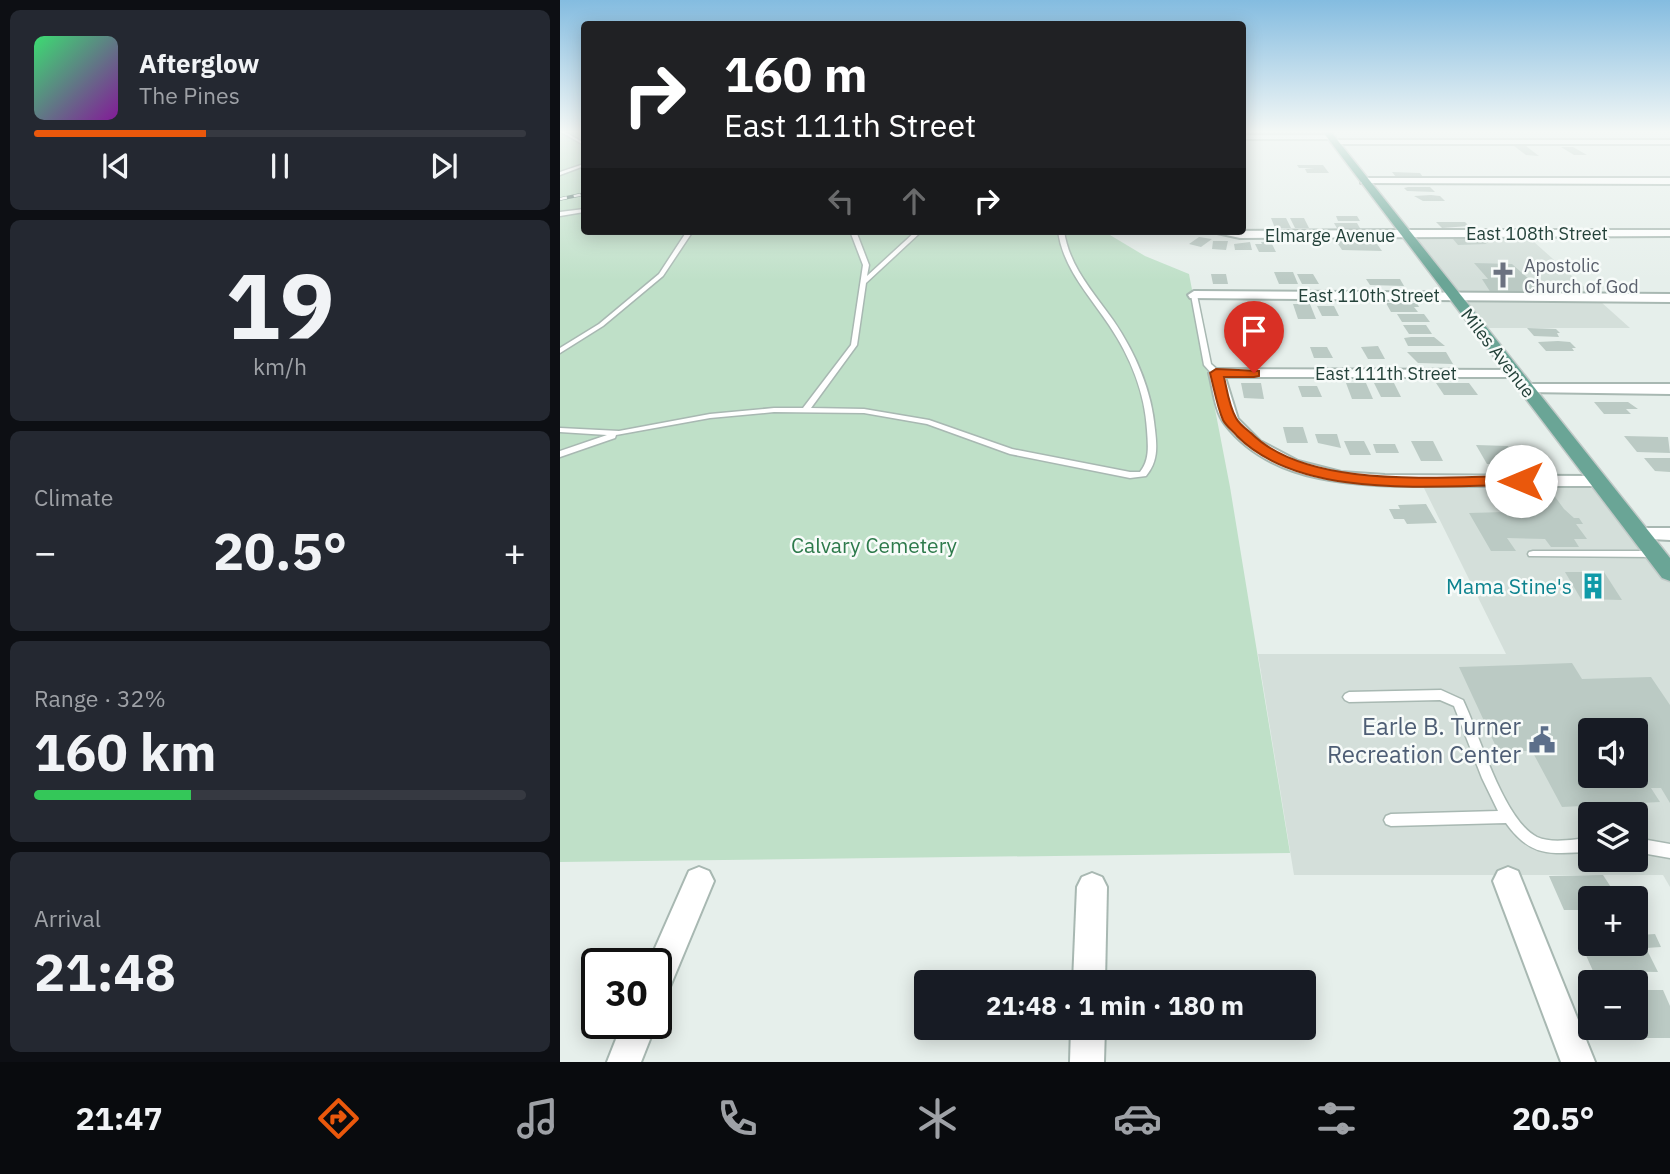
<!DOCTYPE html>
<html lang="en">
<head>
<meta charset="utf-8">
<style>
	:root { --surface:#171b24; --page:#242831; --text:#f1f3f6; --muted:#9ea1a6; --line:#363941; --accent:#ea580c }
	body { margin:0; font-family:"IBM Plex Sans",sans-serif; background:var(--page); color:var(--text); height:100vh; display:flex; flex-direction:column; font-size:26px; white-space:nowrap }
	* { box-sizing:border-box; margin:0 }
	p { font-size:23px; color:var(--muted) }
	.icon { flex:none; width:38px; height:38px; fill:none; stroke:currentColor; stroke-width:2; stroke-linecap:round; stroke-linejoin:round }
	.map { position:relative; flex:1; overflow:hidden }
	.panel { display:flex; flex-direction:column; gap:10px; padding:10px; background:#0d0f14; width:560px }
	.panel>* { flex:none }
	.guide { position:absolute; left:21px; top:21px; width:665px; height:214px; border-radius:7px; box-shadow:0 4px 18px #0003; background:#202124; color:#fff; overflow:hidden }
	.tools { position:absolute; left:1018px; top:718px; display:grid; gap:14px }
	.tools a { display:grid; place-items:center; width:70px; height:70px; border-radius:7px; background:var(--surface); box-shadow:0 4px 18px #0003; font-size:35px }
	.speed { position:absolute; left:21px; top:948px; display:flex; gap:14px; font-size:35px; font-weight:700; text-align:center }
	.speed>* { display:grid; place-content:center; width:91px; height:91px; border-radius:50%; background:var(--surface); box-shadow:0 4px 18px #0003; line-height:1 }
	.speed .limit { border:4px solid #111; border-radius:10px; background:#fff; color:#111 }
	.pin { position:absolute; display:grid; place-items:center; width:60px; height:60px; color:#fff; margin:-72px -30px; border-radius:50% 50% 50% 0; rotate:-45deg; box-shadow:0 0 7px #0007 }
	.pin .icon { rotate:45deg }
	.me { position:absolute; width:77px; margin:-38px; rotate:270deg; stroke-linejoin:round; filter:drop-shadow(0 0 5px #0008) }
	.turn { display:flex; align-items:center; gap:24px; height:147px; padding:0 28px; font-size:32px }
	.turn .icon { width:91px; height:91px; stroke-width:2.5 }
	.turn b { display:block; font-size:49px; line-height:60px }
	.lanes { display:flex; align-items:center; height:66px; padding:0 28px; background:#0003; justify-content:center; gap:35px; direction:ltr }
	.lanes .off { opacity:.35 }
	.big { font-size:52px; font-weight:800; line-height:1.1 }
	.panel .tile { flex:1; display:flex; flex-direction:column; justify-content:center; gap:10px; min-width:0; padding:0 24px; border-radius:10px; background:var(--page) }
	.panel .dial { align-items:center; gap:0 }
	.dial b { font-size:91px; line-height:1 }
	.song { display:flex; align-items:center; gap:21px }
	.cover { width:84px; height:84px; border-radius:10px; background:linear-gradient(135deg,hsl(140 70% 55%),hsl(290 70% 35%)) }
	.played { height:7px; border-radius:4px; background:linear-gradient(90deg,var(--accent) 35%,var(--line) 35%) }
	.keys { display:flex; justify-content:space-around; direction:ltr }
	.heat { display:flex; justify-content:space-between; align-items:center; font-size:38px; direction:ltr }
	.charge { height:10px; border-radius:5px; background:linear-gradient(90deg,#34c759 32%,var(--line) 0) }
	.trip { position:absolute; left:354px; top:970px; width:402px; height:70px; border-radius:7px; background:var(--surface); box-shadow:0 4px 18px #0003; font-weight:800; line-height:70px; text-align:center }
	.tabs { display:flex; height:112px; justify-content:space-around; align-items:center; background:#090b0e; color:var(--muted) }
	.tabs .icon { width:49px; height:49px }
	.tabs .on { color:var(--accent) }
	.tabs b { font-size:32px; color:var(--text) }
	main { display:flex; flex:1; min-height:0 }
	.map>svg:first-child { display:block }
	.built { fill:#d4dfda; fill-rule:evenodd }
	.green { fill:#bfe0c8 }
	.building { fill:#bbcac4; fill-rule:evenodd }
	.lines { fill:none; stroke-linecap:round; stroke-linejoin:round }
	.service-casing { stroke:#a8b8b2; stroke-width:3 }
	.minor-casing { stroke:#a8b8b2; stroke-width:4 }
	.primary-casing { stroke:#c2cac8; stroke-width:3 }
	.service { fill:#fff; fill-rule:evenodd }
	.minor { fill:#fff; fill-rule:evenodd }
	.primary { fill:#6aa596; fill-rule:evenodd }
	.rail-casing { stroke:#5f7d75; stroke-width:3.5 }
	.rail { stroke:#f7fbf9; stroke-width:2.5; stroke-dasharray:7; stroke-linecap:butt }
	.route { fill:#ea580c; stroke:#983908; stroke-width:2 }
	.labels { text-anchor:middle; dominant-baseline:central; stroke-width:5; stroke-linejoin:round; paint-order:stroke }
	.far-street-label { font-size:18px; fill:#24423a; stroke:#f7fbf9 }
	.far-worship-label { font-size:18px; fill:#5b616d; stroke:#f7fbf9; text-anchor:start }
	.park-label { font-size:21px; fill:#2d7a4b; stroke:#f7fbf9 }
	.culture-label { font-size:21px; fill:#0d838f; stroke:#f7fbf9; text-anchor:end }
	.near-service-label { font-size:24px; fill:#4e5e75; stroke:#f7fbf9; text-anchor:end }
</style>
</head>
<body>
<main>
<section class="panel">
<div class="tile">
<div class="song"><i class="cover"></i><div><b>Afterglow</b><p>The Pines</p></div></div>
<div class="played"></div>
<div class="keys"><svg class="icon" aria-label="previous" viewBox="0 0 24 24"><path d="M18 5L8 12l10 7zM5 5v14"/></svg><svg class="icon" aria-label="pause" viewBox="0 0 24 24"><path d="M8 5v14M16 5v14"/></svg><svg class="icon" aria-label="next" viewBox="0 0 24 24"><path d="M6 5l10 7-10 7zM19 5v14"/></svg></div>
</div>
<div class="tile dial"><b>19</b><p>km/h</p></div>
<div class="tile"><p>Climate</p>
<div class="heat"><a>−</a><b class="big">20.5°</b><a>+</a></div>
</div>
<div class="tile"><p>Range · 32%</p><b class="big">160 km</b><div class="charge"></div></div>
<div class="tile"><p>Arrival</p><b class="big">21:48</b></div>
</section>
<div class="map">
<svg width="1110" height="1062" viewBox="0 0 1110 1062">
	<rect width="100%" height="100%" fill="#e6efeb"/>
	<g class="built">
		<polygon points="845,233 964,233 1070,328 918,328"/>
		<path d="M860,480L1037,481L1110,573V887L1103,875H734L698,654H946ZM1031,730H1076V775H1031ZM1031,814H1076V859H1031Z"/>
	</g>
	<polygon class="green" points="0,132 24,132 24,231 550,231 550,235 585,256 629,274 670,487 730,853 0,862"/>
	<g class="building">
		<polygon points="954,146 966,146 979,156 966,155"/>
		<polygon points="1001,147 1013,147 1027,155 1014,155"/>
		<polygon points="737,165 763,165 769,173 747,173 745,169 754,168 739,168"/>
		<polygon points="832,172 860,173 863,177 836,177"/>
		<polygon points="848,187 870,187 875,192 847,191 844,188"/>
		<polygon points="871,195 880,196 885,201 863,201 854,196"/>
		<polygon points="776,216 797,216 800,221 778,221"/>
		<polygon points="711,218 726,218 731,228 715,228"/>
		<polygon points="730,218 744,218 749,228 735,228"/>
		<polygon points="876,222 905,222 909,226 882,228"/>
		<polygon points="774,223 797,223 801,230 778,230"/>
		<polygon points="639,237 652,239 641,247 629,244"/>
		<polygon points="893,239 918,239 927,244 898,245"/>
		<polygon points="653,241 668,241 666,250 652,249"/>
		<polygon points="776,241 817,244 822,251 782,250"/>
		<polygon points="690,242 692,250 675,250 674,244"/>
		<polygon points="701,242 711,242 716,252 699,252 695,244 702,244"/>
		<polygon points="914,263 952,264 982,291 931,293 922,279 928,279"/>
		<polygon points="714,272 733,272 738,284 719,284"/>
		<polygon points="651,274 666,274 668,284 653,284"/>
		<polygon points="737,274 753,274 759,284 742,284"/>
		<polygon points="806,279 840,279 844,286 810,285"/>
		<polygon points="826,303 857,303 859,307 854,307 858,312 831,312"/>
		<polygon points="733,304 750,304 756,319 738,319"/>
		<polygon points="757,306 774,306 779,316 762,316"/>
		<polygon points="837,314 864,314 870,322 842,322"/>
		<polygon points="843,325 866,325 872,334 849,334"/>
		<polygon points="967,328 996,329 1000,333 997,333 999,337 974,336"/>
		<polygon points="851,337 874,337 885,346 848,346 844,338"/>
		<polygon points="998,341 1010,342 1016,348 1012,348 1014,351 986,351 978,342"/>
		<polygon points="681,346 698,346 702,360 684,360"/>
		<polygon points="818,346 825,359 808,359 801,347"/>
		<polygon points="750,347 767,347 773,358 754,358"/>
		<polygon points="847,352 886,352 893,364 858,363"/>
		<polygon points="681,383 701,383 704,399 684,398"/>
		<polygon points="786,383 806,383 813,399 792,399"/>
		<polygon points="814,383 834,383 841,397 821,397"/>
		<polygon points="876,383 909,383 918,395 884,395"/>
		<polygon points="738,386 757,386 762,397 742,397"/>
		<polygon points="1034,402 1068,402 1078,409 1066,409 1071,414 1044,414"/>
		<polygon points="723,427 743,427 748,443 727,443"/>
		<polygon points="755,434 777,434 781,448 758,443"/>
		<polygon points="1064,436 1108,437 1110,453 1077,452"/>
		<polygon points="784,441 804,441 811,455 790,455"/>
		<polygon points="851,441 873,441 883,461 861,461"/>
		<polygon points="813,444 835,444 839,453 816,453"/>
		<polygon points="916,445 948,446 959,465 927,464"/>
		<polygon points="1084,458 1110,458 1110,472 1095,471"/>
		<polygon points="987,494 993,494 1004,509 1014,518 1019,518 1023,524 1016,524 1027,539 1014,539 1019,547 991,547 985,539 947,538 956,551 931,551 909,513 945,512 943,509 954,509 952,507 942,507 937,498 977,498"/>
		<polygon points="866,504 877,523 847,524 844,519 834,519 829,509 840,509 838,505"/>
		<polygon points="1005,572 1044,572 1062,600 1021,599"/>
		<path d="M1012,663L1022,679L1091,677L1110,705V803L1101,788H1091L1100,802L1002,807L972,751H938L899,667ZM1031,730H1076V775H1031Z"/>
		<polygon points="1043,875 1058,898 1031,898 1031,910 1004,910 989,876"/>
		<polygon points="1076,928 1080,935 1095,934 1101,947 1086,948 1098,972 1033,971 1021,944 1029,944 1023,929 1031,929 1031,943 1076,943"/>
		<polygon points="1076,990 1103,990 1110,1006 1110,1038 1072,1038 1068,1030 1053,1030 1052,1027 1076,1027"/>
	</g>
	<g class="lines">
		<g class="service-casing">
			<g id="service">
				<polygon points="1,132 5,132 24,143 24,145"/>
				<polygon points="24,164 24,166 0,175 0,172"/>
				<polygon points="24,209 24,212 0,216 0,212"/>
				<polygon points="127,231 133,231 103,276 43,326 0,353 0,348 39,324 99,274"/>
				<path d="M290,231H296L309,265L307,276L356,231H362L306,283L297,345L251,408L304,409L369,420L452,449L570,472H580C590,460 588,445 587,430C585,393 570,356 549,325C529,295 503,268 498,231H504C509,266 533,292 553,320C575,352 592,391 595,430C597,447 598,462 586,476L570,478L450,454L367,424L304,413L214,412L150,418L56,435L55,438L0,457V451L47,435L0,432V428L59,431L150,414L214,408H243L291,345L303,265Z"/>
				<polygon points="634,293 637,295 651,364 659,371 659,375 653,375 644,365 631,295"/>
				<polygon points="973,551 1095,551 1100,554 1095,557 969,556 968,554 969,552"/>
				<path d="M881,690L903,700C919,733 943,820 977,837C992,844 1015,839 1031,838V852C991,853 972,859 946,823L831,826L826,824L824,820L826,816L831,814L938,811L922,778L894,706L880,700L789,702L785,700L783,697L785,694L789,692Z"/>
				<polygon points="1076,838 1110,844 1110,858 1076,852"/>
			</g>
		</g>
		<g class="minor-casing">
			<g id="minor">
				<polygon points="682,135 771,135 775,137 771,139 682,139"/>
				<polygon points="771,140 1110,140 1110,144 774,144"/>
				<polygon points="804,178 1110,178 1110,184 801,183 801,179"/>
				<polygon points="845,230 1110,230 1110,236 680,238 648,231"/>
				<polygon points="634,291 1110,294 1110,302 630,298 628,295"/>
				<path d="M656,369L958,370L960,373L953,377H665L678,419L700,441L738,461L781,472L825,475L1037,476L1046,481L1037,486C991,486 944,486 898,486C820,485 718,493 665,424C655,412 653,388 649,373Z"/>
				<polygon points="966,384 1110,384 1110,394 961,392 958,389 961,386"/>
				<polygon points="1080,528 1110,528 1110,540 1073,538 1070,534 1073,530"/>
				<polygon points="139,867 149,871 154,881 107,994 96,999 96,964 88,964 129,871"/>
				<polygon points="948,867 958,871 1035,1062 1001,1062 933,881 938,871"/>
				<polygon points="532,873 542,877 547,887 545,982 513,982 517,887 522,877"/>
				<polygon points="62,1024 96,1024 81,1062 47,1062"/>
				<polygon points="511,1027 545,1027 544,1062 510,1062"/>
			</g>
		</g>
		<g class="primary-casing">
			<polygon id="primary" points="763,132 771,132 1110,558 1110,581 1102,578"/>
		</g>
		<use href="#service" class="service"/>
		<use href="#minor" class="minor"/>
		<use href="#primary" class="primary"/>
		<g class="rail-casing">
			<polyline id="rail" points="0,199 24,194"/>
		</g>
		<use href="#rail" class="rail"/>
	</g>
	<linearGradient id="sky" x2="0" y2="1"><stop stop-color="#84bce0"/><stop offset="0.47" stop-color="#f4f8f6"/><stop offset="1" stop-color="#f4f8f6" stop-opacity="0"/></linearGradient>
	<rect width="1110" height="280" fill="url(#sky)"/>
	<path class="route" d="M656,369L699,371V376L694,377H664C667,390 669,406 676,418C679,424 686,429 691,433C749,491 884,476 961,476L968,481L961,485C875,485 742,501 677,436C673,431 666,426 663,420C657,406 654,388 650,373Z"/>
	<defs>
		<g id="church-bare" transform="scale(2.1)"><path d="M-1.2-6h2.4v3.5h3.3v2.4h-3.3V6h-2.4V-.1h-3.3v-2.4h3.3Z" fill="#6b7280" stroke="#f7fbf9" stroke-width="2.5" paint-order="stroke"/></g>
		<g id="building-bare" transform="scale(2.1)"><path d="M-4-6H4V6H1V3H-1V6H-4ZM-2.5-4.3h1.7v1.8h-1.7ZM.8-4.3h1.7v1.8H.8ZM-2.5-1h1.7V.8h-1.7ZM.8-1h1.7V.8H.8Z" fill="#0f9aa8" stroke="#f7fbf9" stroke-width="2.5" paint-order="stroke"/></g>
		<g id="civic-bare" transform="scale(2.1)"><path d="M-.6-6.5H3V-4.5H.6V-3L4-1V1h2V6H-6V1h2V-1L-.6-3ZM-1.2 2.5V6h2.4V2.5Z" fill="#5c6f8a" stroke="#f7fbf9" stroke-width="2.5" paint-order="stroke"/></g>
	</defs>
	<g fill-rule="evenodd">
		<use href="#church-bare" x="943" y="275"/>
		<use href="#building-bare" x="1033" y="586"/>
		<use href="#civic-bare" x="982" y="740"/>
	</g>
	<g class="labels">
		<g class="far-street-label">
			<text x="977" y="233">East 108th Street</text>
			<text x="770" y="235">Elmarge Avenue</text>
			<text x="809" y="295">East 110th Street</text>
			<text transform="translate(938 353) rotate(52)">Miles Avenue</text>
			<text x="826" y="373">East 111th Street</text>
		</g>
		<g class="far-worship-label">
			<text x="964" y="265">Apostolic<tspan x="964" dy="21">Church of God</tspan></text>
		</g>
		<g class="park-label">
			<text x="314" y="545">Calvary Cemetery</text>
		</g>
		<g class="culture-label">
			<text x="1012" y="586">Mama Stine's</text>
		</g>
		<g class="near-service-label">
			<text x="961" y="726">Earle B. Turner<tspan x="961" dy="28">Recreation Center</tspan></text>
		</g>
	</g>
</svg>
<div class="tools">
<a><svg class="icon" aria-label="sound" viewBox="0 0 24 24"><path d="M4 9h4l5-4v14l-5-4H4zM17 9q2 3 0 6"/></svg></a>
<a><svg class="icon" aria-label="layers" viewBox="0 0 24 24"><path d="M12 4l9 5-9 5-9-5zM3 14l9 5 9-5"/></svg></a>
<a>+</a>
<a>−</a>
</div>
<div class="speed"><div class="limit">30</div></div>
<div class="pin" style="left:694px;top:373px;background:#d93025"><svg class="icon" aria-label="arrive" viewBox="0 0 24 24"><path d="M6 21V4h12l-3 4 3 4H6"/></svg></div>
<svg class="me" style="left:961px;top:481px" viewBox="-20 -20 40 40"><circle r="19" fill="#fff"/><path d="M0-13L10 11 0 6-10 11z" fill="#ea580c"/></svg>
<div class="trip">21:48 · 1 min · 180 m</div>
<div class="guide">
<div class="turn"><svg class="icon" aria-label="right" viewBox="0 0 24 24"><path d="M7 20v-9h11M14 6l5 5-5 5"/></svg><div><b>160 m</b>East 111th Street</div></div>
<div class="lanes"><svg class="icon off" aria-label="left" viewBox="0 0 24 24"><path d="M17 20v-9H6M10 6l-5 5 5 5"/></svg><svg class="icon off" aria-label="ahead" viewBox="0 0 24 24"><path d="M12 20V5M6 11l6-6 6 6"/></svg><svg class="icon" aria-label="right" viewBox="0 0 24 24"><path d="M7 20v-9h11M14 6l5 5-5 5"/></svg></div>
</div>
</div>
</main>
<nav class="tabs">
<b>21:47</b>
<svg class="icon on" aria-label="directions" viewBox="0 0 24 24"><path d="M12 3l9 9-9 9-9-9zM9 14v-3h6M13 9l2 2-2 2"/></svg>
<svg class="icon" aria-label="music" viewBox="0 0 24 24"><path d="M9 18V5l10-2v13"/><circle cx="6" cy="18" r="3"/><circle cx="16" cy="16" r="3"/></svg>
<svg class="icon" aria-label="phone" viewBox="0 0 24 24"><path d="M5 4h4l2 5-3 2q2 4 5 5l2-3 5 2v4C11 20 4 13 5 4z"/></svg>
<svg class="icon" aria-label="climate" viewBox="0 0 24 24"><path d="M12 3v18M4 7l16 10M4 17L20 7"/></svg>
<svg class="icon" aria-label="car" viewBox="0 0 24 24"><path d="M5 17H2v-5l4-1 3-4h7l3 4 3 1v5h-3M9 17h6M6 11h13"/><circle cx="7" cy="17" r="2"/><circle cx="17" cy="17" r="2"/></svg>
<svg class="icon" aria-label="filters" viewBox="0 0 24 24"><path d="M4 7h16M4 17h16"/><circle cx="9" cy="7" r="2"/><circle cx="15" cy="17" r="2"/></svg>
<b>20.5°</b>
</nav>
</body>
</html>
